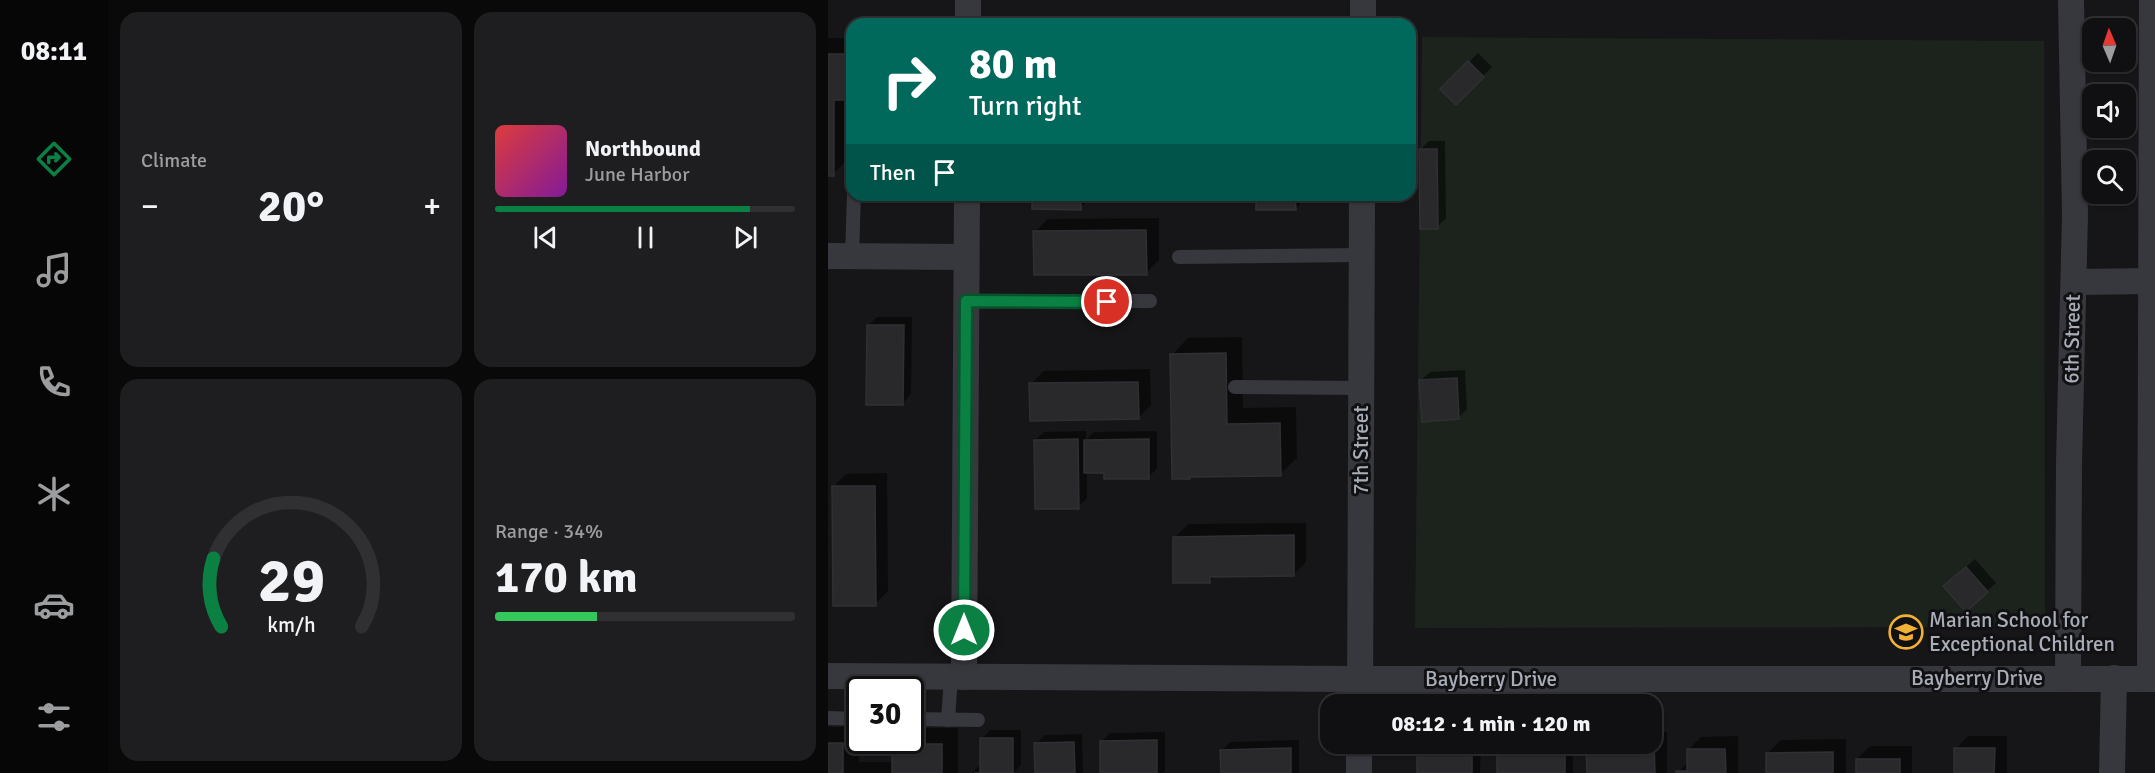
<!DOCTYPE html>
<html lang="en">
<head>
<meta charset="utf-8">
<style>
	:root { --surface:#101012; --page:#1e1e20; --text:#f1f3f6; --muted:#9c9d9f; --line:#303032; --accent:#0b8043 }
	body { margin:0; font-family:Signika,sans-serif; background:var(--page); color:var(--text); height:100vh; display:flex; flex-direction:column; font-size:22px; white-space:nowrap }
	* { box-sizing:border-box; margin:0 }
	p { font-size:20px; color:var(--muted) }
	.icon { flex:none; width:33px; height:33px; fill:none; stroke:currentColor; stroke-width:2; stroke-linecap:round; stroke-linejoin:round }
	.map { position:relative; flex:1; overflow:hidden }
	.sheet { display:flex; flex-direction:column; gap:12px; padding:12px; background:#09090a; width:720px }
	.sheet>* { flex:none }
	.top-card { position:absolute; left:18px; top:18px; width:570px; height:183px; border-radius:18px; box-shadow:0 2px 4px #0004,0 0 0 2px var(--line); background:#00695c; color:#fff; overflow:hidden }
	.needle { width:39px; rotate:358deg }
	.buttons { position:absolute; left:1254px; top:18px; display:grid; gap:12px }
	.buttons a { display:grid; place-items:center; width:54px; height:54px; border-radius:12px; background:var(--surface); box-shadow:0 2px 4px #0004,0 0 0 2px var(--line); font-size:30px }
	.speed { position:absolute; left:18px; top:676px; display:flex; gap:12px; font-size:30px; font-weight:700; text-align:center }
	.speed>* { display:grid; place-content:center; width:78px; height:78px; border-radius:50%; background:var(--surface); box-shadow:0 2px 4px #0004,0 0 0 2px var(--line); line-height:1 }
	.speed .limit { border:3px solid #111; border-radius:9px; background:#fff; color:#111 }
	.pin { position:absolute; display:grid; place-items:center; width:51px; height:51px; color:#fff; margin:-26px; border:3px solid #fff; border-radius:50%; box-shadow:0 2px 6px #0007 }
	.me { position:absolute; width:66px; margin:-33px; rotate:0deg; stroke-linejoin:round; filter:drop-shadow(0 0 4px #0008) }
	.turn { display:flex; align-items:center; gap:21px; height:126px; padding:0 24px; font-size:27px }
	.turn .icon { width:78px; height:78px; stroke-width:2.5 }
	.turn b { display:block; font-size:42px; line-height:51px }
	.then { display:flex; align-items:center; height:57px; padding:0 24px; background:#0003; gap:12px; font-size:22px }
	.big { font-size:45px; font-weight:700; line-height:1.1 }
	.sheet .tile { flex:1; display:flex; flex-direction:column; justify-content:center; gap:9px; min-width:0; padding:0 21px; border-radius:18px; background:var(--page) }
	.sheet .dial { align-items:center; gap:0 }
	.dial svg { height:156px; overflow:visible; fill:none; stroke:var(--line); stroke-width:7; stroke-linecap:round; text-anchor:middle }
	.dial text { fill:var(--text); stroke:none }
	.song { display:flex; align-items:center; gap:18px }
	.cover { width:72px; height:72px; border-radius:9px; background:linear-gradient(135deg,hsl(0 70% 55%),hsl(290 70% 35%)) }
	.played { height:6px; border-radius:3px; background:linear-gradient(90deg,var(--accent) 85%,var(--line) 85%) }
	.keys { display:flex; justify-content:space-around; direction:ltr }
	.heat { display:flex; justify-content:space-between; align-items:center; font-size:33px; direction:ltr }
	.charge { height:9px; border-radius:4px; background:linear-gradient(90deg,#34c759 34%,var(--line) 0) }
	.sheet .tiles { flex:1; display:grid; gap:12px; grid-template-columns:repeat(2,1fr) }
	.trip { position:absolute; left:492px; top:694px; width:342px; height:60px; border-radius:18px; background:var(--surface); box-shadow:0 2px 4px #0004,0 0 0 2px var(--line); font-weight:700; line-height:60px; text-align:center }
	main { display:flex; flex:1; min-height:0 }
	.tabs { display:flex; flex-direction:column; width:108px; justify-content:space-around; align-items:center; background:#060607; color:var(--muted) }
	.tabs .icon { width:42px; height:42px }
	.tabs .selected { color:var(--accent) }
	.tabs b { font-size:27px; color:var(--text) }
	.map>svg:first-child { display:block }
	.green { fill:#1c231d }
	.shadow { fill:#0007 }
	.building { fill:#29292c; stroke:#303034; stroke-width:1.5 }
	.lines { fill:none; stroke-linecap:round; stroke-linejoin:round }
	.service { stroke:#37383d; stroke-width:14 }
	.minor { stroke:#37383d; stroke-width:26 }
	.route-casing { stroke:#07532c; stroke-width:15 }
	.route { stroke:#0b8043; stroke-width:10 }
	.labels { text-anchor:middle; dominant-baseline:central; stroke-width:6; stroke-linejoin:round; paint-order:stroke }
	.street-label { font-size:21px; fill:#a8adb8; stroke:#111113 }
	.poi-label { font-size:21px; fill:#a8adb8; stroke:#111113; text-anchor:start }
</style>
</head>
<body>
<main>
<nav class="tabs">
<b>08:11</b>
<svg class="icon selected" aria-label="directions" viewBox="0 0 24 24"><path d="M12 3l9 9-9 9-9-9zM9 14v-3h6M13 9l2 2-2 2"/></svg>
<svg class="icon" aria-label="music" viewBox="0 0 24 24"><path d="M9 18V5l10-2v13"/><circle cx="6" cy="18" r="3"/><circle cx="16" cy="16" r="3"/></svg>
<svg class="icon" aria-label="phone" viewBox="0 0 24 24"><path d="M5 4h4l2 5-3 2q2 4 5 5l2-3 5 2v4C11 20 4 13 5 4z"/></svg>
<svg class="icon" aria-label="climate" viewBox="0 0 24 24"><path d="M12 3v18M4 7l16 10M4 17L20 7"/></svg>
<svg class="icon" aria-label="car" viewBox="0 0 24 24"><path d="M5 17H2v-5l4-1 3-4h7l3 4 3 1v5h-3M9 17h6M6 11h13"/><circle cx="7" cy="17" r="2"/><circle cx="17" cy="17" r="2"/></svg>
<svg class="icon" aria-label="filters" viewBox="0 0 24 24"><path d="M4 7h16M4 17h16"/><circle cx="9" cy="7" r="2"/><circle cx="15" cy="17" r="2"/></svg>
</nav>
<section class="sheet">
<div class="tiles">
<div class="tile"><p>Climate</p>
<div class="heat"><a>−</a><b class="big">20°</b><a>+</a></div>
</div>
<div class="tile">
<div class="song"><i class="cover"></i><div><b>Northbound</b><p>June Harbor</p></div></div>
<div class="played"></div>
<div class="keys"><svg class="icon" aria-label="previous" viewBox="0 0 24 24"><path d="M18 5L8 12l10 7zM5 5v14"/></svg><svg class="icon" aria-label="pause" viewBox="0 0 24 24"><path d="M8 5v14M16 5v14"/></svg><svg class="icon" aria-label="next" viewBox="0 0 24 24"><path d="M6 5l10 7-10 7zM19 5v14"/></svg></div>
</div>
<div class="tile dial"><svg viewBox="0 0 100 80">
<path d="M14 69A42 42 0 1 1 86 69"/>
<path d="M14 69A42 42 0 0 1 10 34" stroke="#0b8043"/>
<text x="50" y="56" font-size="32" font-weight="700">29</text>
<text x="50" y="72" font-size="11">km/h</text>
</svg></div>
<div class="tile"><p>Range · 34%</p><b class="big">170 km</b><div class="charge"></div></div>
</div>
</section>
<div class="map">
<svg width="1327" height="773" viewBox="0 0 1327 773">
	<rect width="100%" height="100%" fill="#161618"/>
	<polygon class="green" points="594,37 1216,41 1217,627 587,628"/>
	<g class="shadow">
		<polygon points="479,18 479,24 398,24 403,19"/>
		<polygon points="219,19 297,19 297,24 215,24"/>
		<polygon points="0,38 24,38 22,157 5,174 0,174"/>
		<polygon points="650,53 664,67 628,103 614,89"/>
		<polygon points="601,141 617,141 618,218 609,227 592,150"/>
		<polygon points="206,195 265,195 252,208"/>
		<polygon points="429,195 476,195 476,200 467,209"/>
		<polygon points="331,218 331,260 318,273 207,232 220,219"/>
		<polygon points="49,317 84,317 83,394 75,403 40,326"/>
		<polygon points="414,337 415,408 468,407 469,458 452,474 363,475 361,477 344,355 360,338"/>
		<polygon points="322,369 323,405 310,418 203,384 216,371"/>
		<polygon points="637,370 639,409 630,418 593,380 602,372"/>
		<polygon points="258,431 258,440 266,432 329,431 329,468 321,477 277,472 259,472 259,498 250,507 207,440 216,432"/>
		<polygon points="59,473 60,591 47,604 5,487 18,474"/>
		<polygon points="478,523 478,562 465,575 388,575 381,582 347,537 360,524"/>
		<polygon points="1147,559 1168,583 1138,610 1126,578"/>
		<polygon points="0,727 31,727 31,762 65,762 65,744 69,741 82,741 82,728 130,728 130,773 0,773"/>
		<polygon points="162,730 193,730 193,765 185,773 144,773 152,765 154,739"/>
		<polygon points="337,732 337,771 335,773 274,773 274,741 282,733"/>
		<polygon points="824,732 839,732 839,773 760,773 760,746 762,744 824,744"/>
		<polygon points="254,734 255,773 209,773 208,744 217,735"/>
		<polygon points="910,736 910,773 850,773 860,761 860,750 873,737"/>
		<polygon points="1140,736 1179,736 1179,773 1127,773 1128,749"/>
		<polygon points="1018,739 1018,773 940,773 940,753 953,740"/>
		<polygon points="471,740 471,773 394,773 394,751 402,742"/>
		<polygon points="678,744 745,744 745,773 670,773 670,751"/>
		<polygon points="1042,746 1084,746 1084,773 1029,773 1029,759"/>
		<polygon points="599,749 653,749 652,773 590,773 590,757"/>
	</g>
	<g class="building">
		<polygon points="0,54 24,54 24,100 6,100 6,176 0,176"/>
		<polygon points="640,61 656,77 628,105 612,89"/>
		<polygon points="591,149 609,149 610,229 592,229"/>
		<polygon points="204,195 253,195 253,210 204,209"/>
		<polygon points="428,195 467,195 468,210 428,210"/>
		<polygon points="318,230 319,275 206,275 205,231"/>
		<polygon points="39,325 76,325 75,405 38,405"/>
		<polygon points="398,353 399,424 452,423 453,476 361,477 362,479 344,479 342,354"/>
		<polygon points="629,378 631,419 594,422 591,380"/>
		<polygon points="310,382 311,419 202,421 201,383"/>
		<polygon points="250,439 251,509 207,509 206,440"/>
		<polygon points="321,439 321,479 276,479 276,473 256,473 256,440"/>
		<polygon points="4,486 47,486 48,606 5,606"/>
		<polygon points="466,535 466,576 382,577 382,583 345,583 345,537"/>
		<polygon points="1138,567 1160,592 1138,612 1115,586"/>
		<polygon points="152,738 185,738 185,773 146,773 152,773"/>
		<polygon points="329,740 329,773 272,773 272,741"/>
		<polygon points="246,742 247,773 207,773 206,743"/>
		<rect x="0" y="743" width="15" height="30"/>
		<rect x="64" y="744" width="50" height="29"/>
		<polygon points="826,744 827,773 759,773 758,745"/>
		<polygon points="463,748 463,773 393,773 392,750"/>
		<polygon points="1126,748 1167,748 1166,773 1126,773"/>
		<polygon points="859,749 897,749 898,773 848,773 848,771 859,771"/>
		<polygon points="737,750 737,773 669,773 669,751"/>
		<polygon points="1005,752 1005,773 938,773 938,753"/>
		<rect x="589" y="757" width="55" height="16"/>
		<rect x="1028" y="759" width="44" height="14"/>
	</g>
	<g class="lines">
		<g class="service">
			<polyline points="24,256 26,195"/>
			<polyline points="351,257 534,255"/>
			<polyline points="138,301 322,301"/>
			<polyline points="407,387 533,388"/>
			<polyline points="0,718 32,719"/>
			<polyline points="82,719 150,720"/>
			<polyline points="120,720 123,677"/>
		</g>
		<g class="minor">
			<polyline points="140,24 140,0"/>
			<polyline points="535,24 535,0"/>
			<polyline points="0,256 138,257"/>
			<polyline points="1246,282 1327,281"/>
			<polyline points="0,676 532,679 1327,679"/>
			<polyline points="136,677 139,195"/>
			<polyline points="1240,678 1241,463 1247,215 1243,0"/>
			<polyline points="1322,679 1324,0"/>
			<polyline points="532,705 534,195"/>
			<polyline points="531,773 531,744"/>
			<polyline points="1284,773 1286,678"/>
		</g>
	</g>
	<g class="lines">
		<g class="route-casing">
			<polyline id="route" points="136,630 138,301 279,302"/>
		</g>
		<use href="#route" class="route"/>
	</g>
	<defs>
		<g id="school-ring" transform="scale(1.725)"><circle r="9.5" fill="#111113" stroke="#f2b134" stroke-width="1.5"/><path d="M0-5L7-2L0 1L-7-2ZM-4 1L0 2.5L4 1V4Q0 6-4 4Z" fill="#f2b134"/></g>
	</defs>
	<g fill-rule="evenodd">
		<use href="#school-ring" x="1078" y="632"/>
	</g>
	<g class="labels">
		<g class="street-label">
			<text transform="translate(1244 339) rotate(-89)">6th Street</text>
			<text transform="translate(533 450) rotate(-90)">7th Street</text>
			<text x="1149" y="678">Bayberry Drive</text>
			<text x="663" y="679">Bayberry Drive</text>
		</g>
		<g class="poi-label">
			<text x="1101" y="620">Marian School for<tspan x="1101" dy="24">Exceptional Children</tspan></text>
		</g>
	</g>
</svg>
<div class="buttons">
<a><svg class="needle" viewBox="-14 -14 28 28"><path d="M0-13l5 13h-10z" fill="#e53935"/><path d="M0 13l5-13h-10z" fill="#9c9d9f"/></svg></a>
<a><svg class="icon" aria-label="sound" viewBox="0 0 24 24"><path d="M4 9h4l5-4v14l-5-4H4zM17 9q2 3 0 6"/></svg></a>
<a><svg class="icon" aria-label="search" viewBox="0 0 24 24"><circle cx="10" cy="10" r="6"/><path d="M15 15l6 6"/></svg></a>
</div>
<div class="speed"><div class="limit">30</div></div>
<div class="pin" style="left:279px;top:302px;background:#d93025"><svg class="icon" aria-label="arrive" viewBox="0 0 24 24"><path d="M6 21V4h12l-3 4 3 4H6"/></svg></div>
<svg class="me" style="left:136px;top:630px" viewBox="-20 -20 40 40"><circle r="17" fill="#0b8043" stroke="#fff" stroke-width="3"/><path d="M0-11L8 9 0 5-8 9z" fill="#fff"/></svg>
<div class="trip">08:12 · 1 min · 120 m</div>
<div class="top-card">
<div class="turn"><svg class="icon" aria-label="right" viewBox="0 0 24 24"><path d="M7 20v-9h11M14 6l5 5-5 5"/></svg><div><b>80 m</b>Turn right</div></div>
<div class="then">Then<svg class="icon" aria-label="arrive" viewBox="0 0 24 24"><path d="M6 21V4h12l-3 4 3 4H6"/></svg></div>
</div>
</div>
</main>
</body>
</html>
